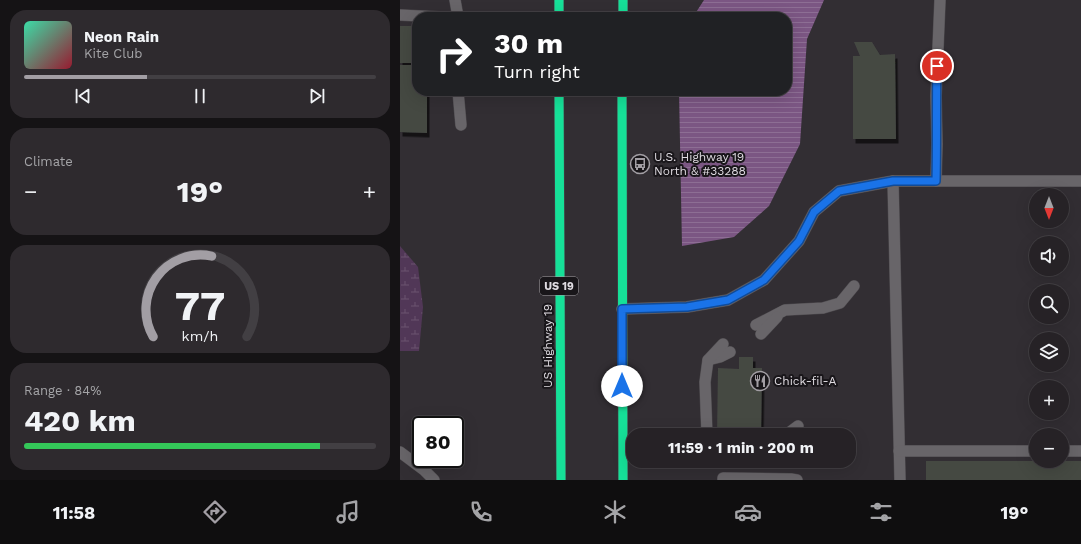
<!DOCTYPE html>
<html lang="en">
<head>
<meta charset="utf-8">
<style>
	:root { --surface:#262226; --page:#2e2a2e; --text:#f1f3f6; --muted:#a4a4a7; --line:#423f43; --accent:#a29ea4 }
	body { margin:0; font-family:"Work Sans",sans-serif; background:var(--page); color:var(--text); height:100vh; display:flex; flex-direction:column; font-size:15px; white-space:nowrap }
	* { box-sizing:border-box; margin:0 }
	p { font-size:13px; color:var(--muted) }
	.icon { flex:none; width:22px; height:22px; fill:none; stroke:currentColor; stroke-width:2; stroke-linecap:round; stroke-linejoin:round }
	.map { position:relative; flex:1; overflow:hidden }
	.side { display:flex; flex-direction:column; gap:10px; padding:10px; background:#151315; width:400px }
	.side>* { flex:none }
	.top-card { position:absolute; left:12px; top:12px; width:380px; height:84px; border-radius:16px; box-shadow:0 4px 16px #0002,0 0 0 1px var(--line); background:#202124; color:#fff; overflow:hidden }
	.needle { width:26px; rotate:180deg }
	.tools { position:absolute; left:629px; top:188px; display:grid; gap:8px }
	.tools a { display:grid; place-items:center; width:40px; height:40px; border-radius:50%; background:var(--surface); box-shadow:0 4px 16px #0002,0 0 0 1px var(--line); font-size:20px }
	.speed { position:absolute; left:12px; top:416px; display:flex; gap:8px; font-size:20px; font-weight:700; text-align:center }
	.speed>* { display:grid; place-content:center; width:52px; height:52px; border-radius:50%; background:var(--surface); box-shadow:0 4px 16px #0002,0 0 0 1px var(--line); line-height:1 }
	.speed .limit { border:2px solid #111; border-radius:6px; background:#fff; color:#111 }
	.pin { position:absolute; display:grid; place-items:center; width:34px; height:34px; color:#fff; margin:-17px; border:2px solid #fff; border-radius:50%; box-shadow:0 1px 4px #0007 }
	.me { position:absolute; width:44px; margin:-22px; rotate:0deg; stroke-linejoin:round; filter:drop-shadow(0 0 3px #0008) }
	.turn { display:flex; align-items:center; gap:14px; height:84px; padding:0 16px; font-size:18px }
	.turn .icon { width:52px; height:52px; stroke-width:2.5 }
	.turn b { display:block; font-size:28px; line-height:34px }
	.big { font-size:30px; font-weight:700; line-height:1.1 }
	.side .tile { flex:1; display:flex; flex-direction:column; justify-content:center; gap:6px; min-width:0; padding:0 14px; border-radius:16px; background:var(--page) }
	.side .dial { align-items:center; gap:0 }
	.dial svg { height:104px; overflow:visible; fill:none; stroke:var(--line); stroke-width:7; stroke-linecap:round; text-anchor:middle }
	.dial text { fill:var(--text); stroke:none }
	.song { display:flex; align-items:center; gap:12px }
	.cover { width:48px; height:48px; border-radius:6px; background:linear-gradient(135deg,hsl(160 70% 55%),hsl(350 70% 35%)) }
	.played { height:4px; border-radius:2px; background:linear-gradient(90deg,var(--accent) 35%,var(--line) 35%) }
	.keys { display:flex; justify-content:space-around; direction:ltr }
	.heat { display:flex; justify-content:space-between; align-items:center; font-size:22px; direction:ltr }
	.charge { height:6px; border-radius:3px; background:linear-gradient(90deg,#34c759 84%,var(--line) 0) }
	.trip { position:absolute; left:226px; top:428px; width:230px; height:40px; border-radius:16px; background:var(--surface); box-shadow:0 4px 16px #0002,0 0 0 1px var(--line); font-weight:700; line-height:40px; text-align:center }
	.tabs { display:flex; height:64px; justify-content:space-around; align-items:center; background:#0f0e0f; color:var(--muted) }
	.tabs .icon { width:28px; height:28px }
	.tabs .on { color:var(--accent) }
	.tabs b { font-size:18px; color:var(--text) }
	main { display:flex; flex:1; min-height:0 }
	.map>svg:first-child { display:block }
	.wetland { fill:url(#wetland-marsh) }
	.water { fill:url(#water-rules) }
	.building { fill:#454843; filter:url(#shadow) }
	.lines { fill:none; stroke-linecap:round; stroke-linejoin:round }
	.lane-casing { stroke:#4d4a4e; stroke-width:12 }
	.fast-casing { stroke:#4d4a4e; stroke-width:10 }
	.lane { stroke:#686569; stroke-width:11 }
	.fast { stroke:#16e098; stroke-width:9 }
	.route-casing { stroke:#114b97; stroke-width:10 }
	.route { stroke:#1a73e8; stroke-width:7 }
	.labels { text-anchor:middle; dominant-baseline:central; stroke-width:4; stroke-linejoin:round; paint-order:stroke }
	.shield { fill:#19161a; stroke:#a4a0a5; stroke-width:1 }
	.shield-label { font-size:11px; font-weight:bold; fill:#dfdbe1 }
	.poi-label { font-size:12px; fill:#dfdbe1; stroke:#19161a; text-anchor:start }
	.street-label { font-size:12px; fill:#dfdbe1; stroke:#19161a }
</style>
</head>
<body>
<main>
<section class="side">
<div class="tile">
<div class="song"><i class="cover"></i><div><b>Neon Rain</b><p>Kite Club</p></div></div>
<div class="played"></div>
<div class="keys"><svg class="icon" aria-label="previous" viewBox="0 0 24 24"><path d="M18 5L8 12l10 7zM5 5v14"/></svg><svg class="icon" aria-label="pause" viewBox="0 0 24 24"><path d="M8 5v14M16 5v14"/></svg><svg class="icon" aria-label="next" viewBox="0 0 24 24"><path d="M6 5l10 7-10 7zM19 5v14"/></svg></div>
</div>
<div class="tile"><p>Climate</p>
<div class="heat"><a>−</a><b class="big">19°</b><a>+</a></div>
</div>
<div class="tile dial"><svg viewBox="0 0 100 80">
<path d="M14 69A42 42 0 1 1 86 69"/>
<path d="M14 69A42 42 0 0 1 59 7" stroke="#a29ea4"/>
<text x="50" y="56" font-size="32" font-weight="700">77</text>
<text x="50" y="72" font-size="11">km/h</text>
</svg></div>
<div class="tile"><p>Range · 84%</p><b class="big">420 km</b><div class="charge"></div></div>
</section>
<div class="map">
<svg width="681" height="480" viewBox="0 0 681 480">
	<defs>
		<pattern id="wetland-marsh" width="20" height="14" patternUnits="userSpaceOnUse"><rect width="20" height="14" fill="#513757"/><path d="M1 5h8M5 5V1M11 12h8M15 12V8" fill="none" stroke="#6a536f"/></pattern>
		<pattern id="water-rules" width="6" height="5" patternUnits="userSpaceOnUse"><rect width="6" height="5" fill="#7b5683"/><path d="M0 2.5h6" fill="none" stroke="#8d6e94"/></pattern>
		<filter id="shadow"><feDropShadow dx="2.5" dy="4.5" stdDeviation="0" flood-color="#0009"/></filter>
	</defs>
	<rect width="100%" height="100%" fill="#322e33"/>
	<polygon class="wetland" points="0,246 18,267 23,307 19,351 0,351"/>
	<polygon class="water" points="304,0 424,0 407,39 400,144 369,206 334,237 282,246 279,91 387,91 387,17 293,17"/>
	<g class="building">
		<rect x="0" y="26" width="17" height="37"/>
		<polygon points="454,42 472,42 480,55 495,54 496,139 453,139 453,56 460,56"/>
		<polygon points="0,65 17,65 17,91 27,91 27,133 0,132"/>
		<polygon points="339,357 353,357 353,368 362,368 361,435 317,435 318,368 339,369"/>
		<rect x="526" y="461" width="155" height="19"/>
	</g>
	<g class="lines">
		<g class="lane-casing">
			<g id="lane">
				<polyline points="55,0 58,17"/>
				<polyline points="0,15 40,17"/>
				<polyline points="58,91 61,125"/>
				<polyline points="493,181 500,480"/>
				<polyline points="536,181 537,144 536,96 540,0"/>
				<polyline points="222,309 287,307 328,300 364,280 399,241 414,212 439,191 493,181 681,181"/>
				<polyline points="356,325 385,310 423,308 440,303 454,286"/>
				<polyline points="361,334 377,317"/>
				<polyline points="308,360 320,357 330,352"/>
				<polyline points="307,435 305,382 308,360 323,344"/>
				<polyline points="386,435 398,426"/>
				<polyline points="499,451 636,451"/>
				<polyline points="662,451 681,451"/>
				<polyline points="0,452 24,470 34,480"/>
				<polyline points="323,480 323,478 391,479 397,480"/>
			</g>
		</g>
		<g class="fast-casing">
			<g id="fast">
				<polyline points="159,0 159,17"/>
				<polyline points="223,0 223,17"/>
				<polyline points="159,91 161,480"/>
				<polyline points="222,91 223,480"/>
			</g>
		</g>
		<use href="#lane" class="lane"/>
		<use href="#fast" class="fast"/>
	</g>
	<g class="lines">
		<g class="route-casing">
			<path id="route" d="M222,386V309L287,307L328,300L364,280L399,241L414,212L439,191L493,181H536C537,143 536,104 537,66"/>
		</g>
		<use href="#route" class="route"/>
	</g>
	<defs>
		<g id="bus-ring" transform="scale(1)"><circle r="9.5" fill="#19161a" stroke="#a29ea4" stroke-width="1.5"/><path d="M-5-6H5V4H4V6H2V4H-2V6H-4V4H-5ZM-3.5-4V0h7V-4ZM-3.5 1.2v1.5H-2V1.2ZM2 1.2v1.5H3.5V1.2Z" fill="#a29ea4"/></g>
		<g id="restaurant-ring" transform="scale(1)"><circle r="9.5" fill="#19161a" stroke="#a29ea4" stroke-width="1.5"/><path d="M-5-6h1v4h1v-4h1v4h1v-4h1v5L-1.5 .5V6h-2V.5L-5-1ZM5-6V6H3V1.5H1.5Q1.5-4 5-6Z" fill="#a29ea4"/></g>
	</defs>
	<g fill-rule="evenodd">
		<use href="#bus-ring" x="240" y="164"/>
		<use href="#restaurant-ring" x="360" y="381"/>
	</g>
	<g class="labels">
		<rect class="shield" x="140" y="277" width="38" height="18" rx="3"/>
		<g class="shield-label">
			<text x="159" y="286">US 19</text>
		</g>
		<g class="poi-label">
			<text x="254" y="157">U.S. Highway 19<tspan x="254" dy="14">North &amp; #33288</tspan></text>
			<text x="374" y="381">Chick-fil-A</text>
		</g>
		<g class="street-label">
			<text transform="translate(148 346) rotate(-90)">US Highway 19</text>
		</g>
	</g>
</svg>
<div class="tools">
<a><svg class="needle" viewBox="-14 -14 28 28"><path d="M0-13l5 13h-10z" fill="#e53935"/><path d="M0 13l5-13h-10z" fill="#a4a4a7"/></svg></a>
<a><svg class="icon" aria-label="sound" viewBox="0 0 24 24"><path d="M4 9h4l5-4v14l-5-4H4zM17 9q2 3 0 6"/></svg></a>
<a><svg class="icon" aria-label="search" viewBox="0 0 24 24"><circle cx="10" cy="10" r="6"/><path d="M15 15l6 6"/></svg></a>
<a><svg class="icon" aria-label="layers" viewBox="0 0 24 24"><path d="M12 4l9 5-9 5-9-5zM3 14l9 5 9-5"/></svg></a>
<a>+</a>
<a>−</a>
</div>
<div class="speed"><div class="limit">80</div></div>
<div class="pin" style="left:537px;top:66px;background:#d93025"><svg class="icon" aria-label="arrive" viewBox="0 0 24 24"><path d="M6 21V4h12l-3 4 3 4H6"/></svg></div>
<svg class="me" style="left:222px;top:386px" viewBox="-20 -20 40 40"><circle r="19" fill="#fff"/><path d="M0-13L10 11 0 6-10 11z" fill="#1a73e8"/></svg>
<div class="trip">11:59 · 1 min · 200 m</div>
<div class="top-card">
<div class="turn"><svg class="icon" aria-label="right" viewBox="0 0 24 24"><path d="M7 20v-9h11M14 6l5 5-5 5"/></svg><div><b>30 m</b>Turn right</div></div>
</div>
</div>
</main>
<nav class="tabs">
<b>11:58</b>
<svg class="icon on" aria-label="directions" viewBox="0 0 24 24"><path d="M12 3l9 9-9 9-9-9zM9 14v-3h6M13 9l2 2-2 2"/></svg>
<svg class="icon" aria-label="music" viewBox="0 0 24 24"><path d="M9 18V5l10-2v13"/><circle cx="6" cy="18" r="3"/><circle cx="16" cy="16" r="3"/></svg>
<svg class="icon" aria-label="phone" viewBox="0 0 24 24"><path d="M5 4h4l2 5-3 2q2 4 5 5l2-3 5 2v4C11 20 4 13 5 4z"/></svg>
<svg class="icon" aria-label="climate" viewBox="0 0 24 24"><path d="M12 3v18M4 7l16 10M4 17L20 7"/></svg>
<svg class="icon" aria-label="car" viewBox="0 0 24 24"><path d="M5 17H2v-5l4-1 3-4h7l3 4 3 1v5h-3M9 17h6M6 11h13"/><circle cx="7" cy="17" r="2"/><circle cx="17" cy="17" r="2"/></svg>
<svg class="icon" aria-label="filters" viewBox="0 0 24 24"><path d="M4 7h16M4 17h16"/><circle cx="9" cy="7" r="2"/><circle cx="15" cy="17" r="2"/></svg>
<b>19°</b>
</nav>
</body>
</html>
